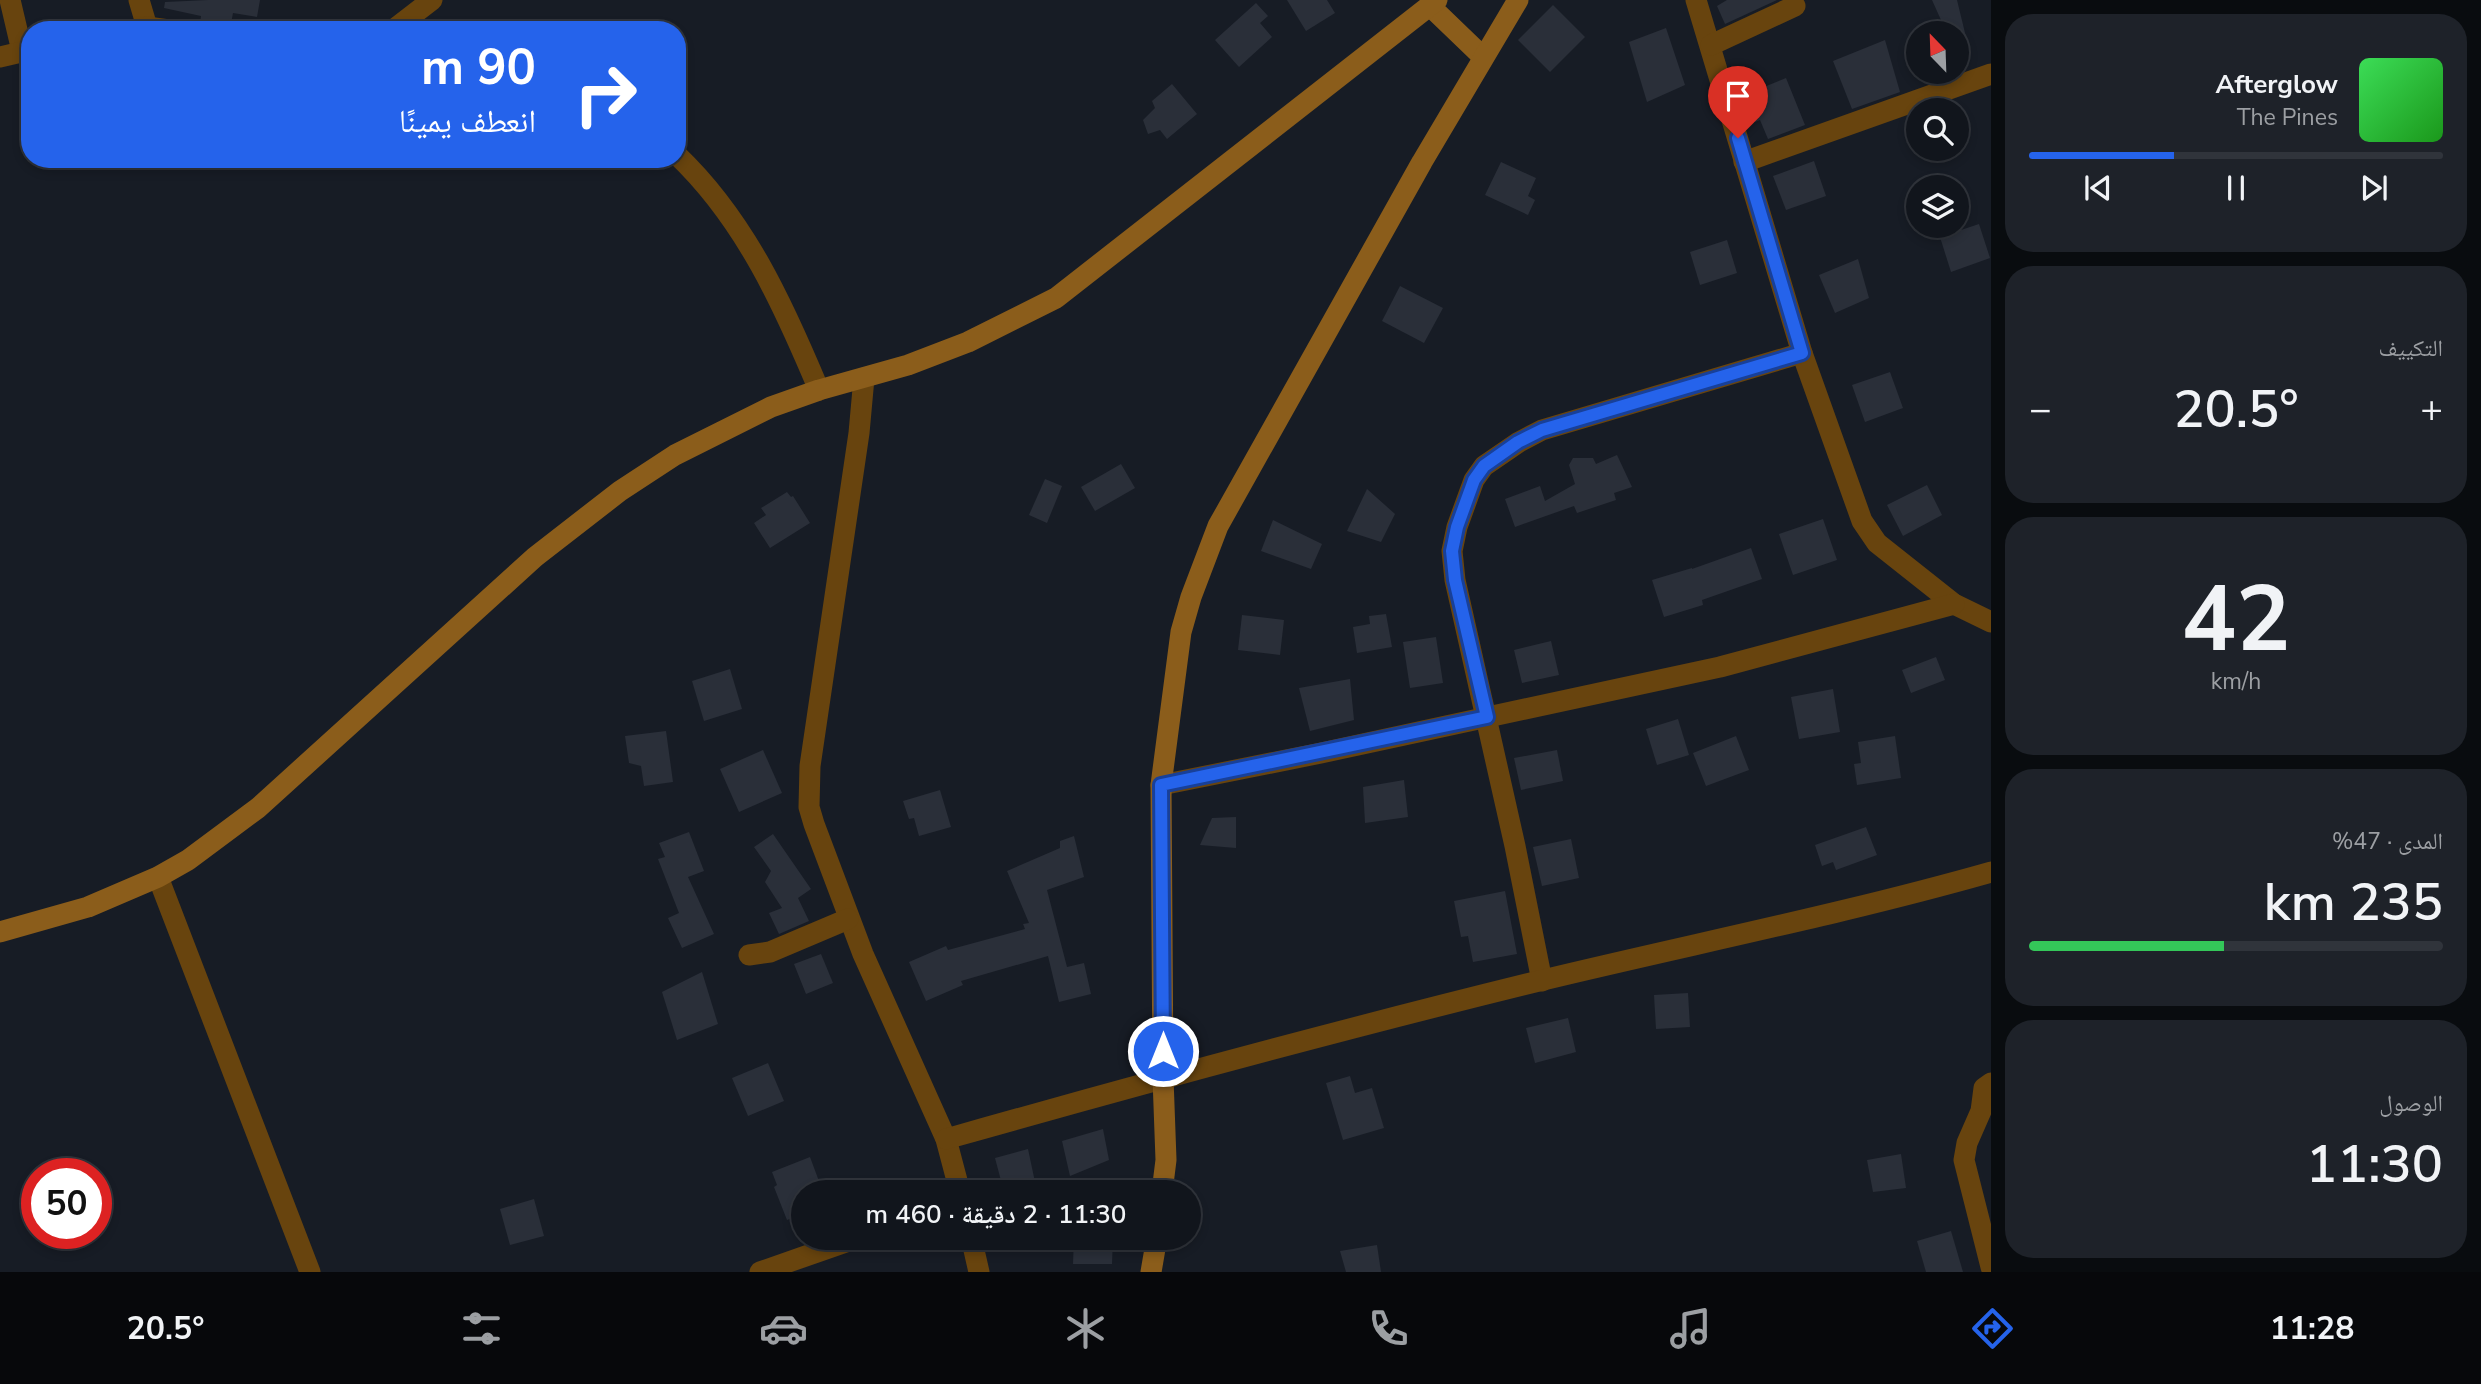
<!DOCTYPE html>
<html lang="ar">
<head>
<meta charset="utf-8">
<style>
	:root { --surface:#11151c; --page:#1e2229; --text:#f1f3f6; --muted:#9c9fa3; --line:#30343b; --accent:#2563eb }
	body { margin:0; font-family:"Nunito Sans","Noto Naskh Arabic",sans-serif; background:var(--page); color:var(--text); direction:rtl; height:100vh; display:flex; flex-direction:column; font-size:26px; white-space:nowrap }
	* { box-sizing:border-box; margin:0 }
	p { font-size:23px; color:var(--muted) }
	.icon { flex:none; width:38px; height:38px; fill:none; stroke:currentColor; stroke-width:2; stroke-linecap:round; stroke-linejoin:round }
	.map { position:relative; flex:1; overflow:hidden; direction:ltr }
	.panel { display:flex; flex-direction:column; gap:14px; padding:14px; background:#090c0f; width:490px }
	.panel>* { flex:none }
	.guide { position:absolute; left:21px; top:21px; width:665px; height:147px; border-radius:28px; box-shadow:0 4px 10px #0003,0 0 0 2px var(--line); direction:rtl; background:#2563eb; color:#fff; overflow:hidden }
	.needle { width:46px; rotate:337deg }
	.buttons { position:absolute; left:1906px; top:21px; display:grid; gap:14px }
	.buttons a { display:grid; place-items:center; width:63px; height:63px; border-radius:50%; background:var(--surface); box-shadow:0 4px 10px #0003,0 0 0 2px var(--line); font-size:35px }
	.speed { position:absolute; left:21px; top:1158px; display:flex; gap:14px; font-size:35px; font-weight:700; text-align:center }
	.speed>* { display:grid; place-content:center; width:91px; height:91px; border-radius:50%; background:var(--surface); box-shadow:0 4px 10px #0003,0 0 0 2px var(--line); line-height:1 }
	.speed .limit { border:10px solid #d22; background:#fff; color:#111 }
	.pin { position:absolute; display:grid; place-items:center; width:60px; height:60px; color:#fff; margin:-72px -30px; border-radius:50% 50% 50% 0; rotate:-45deg; box-shadow:0 0 7px #0007 }
	.pin .icon { rotate:45deg }
	.me { position:absolute; width:77px; margin:-38px; rotate:0deg; stroke-linejoin:round; filter:drop-shadow(0 0 5px #0008) }
	.turn { display:flex; align-items:center; gap:24px; height:147px; padding:0 35px; font-size:32px }
	.turn .icon { width:91px; height:91px; stroke-width:2.5 }
	.turn b { display:block; font-size:49px; line-height:60px }
	.big { font-size:52px; font-weight:600; line-height:1.1 }
	.panel .card { flex:1; display:flex; flex-direction:column; justify-content:center; gap:10px; min-width:0; padding:0 24px; border-radius:28px; background:var(--page) }
	.panel .dial { align-items:center; gap:0 }
	.dial b { font-size:91px; line-height:1 }
	.song { display:flex; align-items:center; gap:21px }
	.cover { width:84px; height:84px; border-radius:10px; background:linear-gradient(135deg,hsl(130 70% 55%),hsl(120 70% 35%)) }
	.played { height:7px; border-radius:4px; background:linear-gradient(90deg,var(--accent) 35%,var(--line) 35%) }
	.keys { display:flex; justify-content:space-around; direction:ltr }
	.heat { display:flex; justify-content:space-between; align-items:center; font-size:38px; direction:ltr }
	.charge { height:10px; border-radius:5px; background:linear-gradient(90deg,#34c759 47%,var(--line) 0) }
	.trip { position:absolute; left:791px; top:1180px; width:410px; height:70px; border-radius:35px; background:var(--surface); box-shadow:0 4px 10px #0003,0 0 0 2px var(--line); font-weight:600; line-height:70px; text-align:center; direction:rtl }
	.menu { display:flex; height:112px; justify-content:space-around; align-items:center; background:#07080b; color:var(--muted) }
	.menu .icon { width:49px; height:49px }
	.menu .current { color:var(--accent) }
	.menu b { font-size:32px; color:var(--text) }
	main { display:flex; flex:1; min-height:0 }
	.map>svg:first-child { display:block }
	.building { fill:#2a2f39 }
	.lines { fill:none; stroke-linecap:round; stroke-linejoin:round }
	.street { stroke:#68440e; stroke-width:21 }
	.secondary { stroke:#8b5d1b; stroke-width:21 }
	.route-casing { stroke:#184099; stroke-width:18 }
	.route { stroke:#2563eb; stroke-width:12 }
</style>
</head>
<body>
<main>
<section class="panel">
<div class="card">
<div class="song"><i class="cover"></i><div><b>Afterglow</b><p>The Pines</p></div></div>
<div class="played"></div>
<div class="keys"><svg class="icon" aria-label="previous" viewBox="0 0 24 24"><path d="M18 5L8 12l10 7zM5 5v14"/></svg><svg class="icon" aria-label="pause" viewBox="0 0 24 24"><path d="M8 5v14M16 5v14"/></svg><svg class="icon" aria-label="next" viewBox="0 0 24 24"><path d="M6 5l10 7-10 7zM19 5v14"/></svg></div>
</div>
<div class="card"><p>التكييف</p>
<div class="heat"><a>−</a><b class="big">20.5°</b><a>+</a></div>
</div>
<div class="card dial"><b>42</b><p>km/h</p></div>
<div class="card"><p>المدى · 47%</p><b class="big">235 km</b><div class="charge"></div></div>
<div class="card"><p>الوصول</p><b class="big">11:30</b></div>
</section>
<div class="map">
<svg width="1991" height="1272" viewBox="0 0 1991 1272">
	<rect width="100%" height="100%" fill="#171c25"/>
	<g class="building">
		<polygon points="208,0 260,0 257,17 233,13 230,29 200,24 201,16 164,8 165,2"/>
		<polygon points="1287,0 1327,0 1335,13 1306,31"/>
		<polygon points="1727,0 1777,0 1725,24 1717,6"/>
		<polygon points="1932,0 1957,0 1965,33 1910,33 1941,20"/>
		<polygon points="1256,3 1268,16 1260,23 1272,37 1239,67 1215,40"/>
		<polygon points="1553,5 1585,37 1550,72 1518,40"/>
		<polygon points="1666,28 1685,85 1647,102 1629,42"/>
		<polygon points="1885,40 1900,92 1852,109 1833,61"/>
		<polygon points="1786,78 1805,125 1768,139 1760,120 1755,122 1749,107 1759,104 1754,91"/>
		<polygon points="1172,84 1197,114 1167,139 1160,130 1148,134 1143,120 1155,108 1152,101"/>
		<polygon points="1814,161 1826,196 1786,210 1773,176"/>
		<polygon points="1501,162 1536,178 1528,196 1535,200 1528,215 1485,195"/>
		<polygon points="1979,224 1990,258 1951,272 1940,237"/>
		<polygon points="1727,240 1737,273 1700,285 1690,252"/>
		<polygon points="1858,259 1869,298 1835,313 1819,275"/>
		<polygon points="1400,286 1443,308 1424,343 1382,321"/>
		<polygon points="1890,372 1903,408 1865,422 1852,385"/>
		<polygon points="1617,455 1632,487 1614,493 1616,500 1577,513 1574,506 1515,527 1505,499 1540,486 1545,501 1575,484 1569,465 1573,458 1593,458 1596,464"/>
		<polygon points="1121,464 1135,488 1095,511 1081,487"/>
		<polygon points="1045,479 1062,486 1047,523 1029,515"/>
		<polygon points="1927,485 1942,515 1903,536 1887,505"/>
		<polygon points="1367,489 1395,514 1381,542 1347,531"/>
		<polygon points="787,492 791,497 793,496 810,523 770,548 754,523 766,515 761,508"/>
		<polygon points="1823,519 1837,560 1793,575 1779,534"/>
		<polygon points="1273,520 1322,544 1311,569 1261,551"/>
		<polygon points="1751,548 1762,579 1702,600 1703,605 1664,617 1652,580 1692,568 1692,569"/>
		<polygon points="1386,614 1392,647 1357,653 1353,627 1370,624 1369,616"/>
		<polygon points="1242,615 1284,620 1280,655 1238,650"/>
		<polygon points="1436,637 1443,683 1410,688 1403,642"/>
		<polygon points="1551,641 1559,675 1522,683 1514,650"/>
		<polygon points="1936,657 1945,680 1911,693 1902,670"/>
		<polygon points="730,669 742,709 704,721 692,681"/>
		<polygon points="1350,679 1354,720 1310,731 1299,688"/>
		<polygon points="1833,689 1840,732 1799,739 1791,697"/>
		<polygon points="1678,719 1689,755 1657,765 1646,729"/>
		<polygon points="666,731 673,782 644,786 641,766 629,763 625,736"/>
		<polygon points="1736,736 1749,770 1706,786 1693,753"/>
		<polygon points="1895,736 1901,778 1857,785 1854,764 1861,763 1858,742"/>
		<polygon points="763,750 782,793 739,812 720,769"/>
		<polygon points="1557,750 1563,781 1521,790 1514,758"/>
		<polygon points="1404,780 1408,817 1365,823 1363,787"/>
		<polygon points="940,790 951,827 919,836 914,818 909,819 903,801"/>
		<polygon points="1236,817 1236,848 1200,845 1212,818"/>
		<polygon points="1866,827 1877,855 1836,870 1833,862 1822,866 1815,845"/>
		<polygon points="689,832 704,871 688,877 714,934 682,948 668,918 679,913 658,859 665,857 659,843"/>
		<polygon points="773,834 811,889 798,898 809,921 779,934 769,913 782,908 765,882 771,871 754,847"/>
		<polygon points="1074,836 1084,877 1047,890 1067,967 1084,963 1091,994 1059,1002 1048,956 961,981 963,985 926,1001 909,962 946,946 948,950 1025,929 1023,924 1029,923 1007,871 1060,848 1060,841"/>
		<polygon points="1571,839 1579,878 1542,886 1533,847"/>
		<polygon points="1505,891 1517,954 1473,962 1468,936 1461,937 1454,901"/>
		<polygon points="821,954 833,983 806,994 794,964"/>
		<polygon points="702,972 718,1024 677,1040 662,992"/>
		<polygon points="1688,993 1690,1027 1656,1029 1654,995"/>
		<polygon points="1568,1018 1576,1052 1535,1063 1526,1028"/>
		<polygon points="768,1063 784,1101 748,1116 732,1078"/>
		<polygon points="1350,1076 1355,1093 1372,1088 1384,1128 1343,1140 1326,1083"/>
		<polygon points="1103,1129 1109,1160 1070,1176 1062,1141"/>
		<polygon points="1028,1149 1035,1182 1004,1192 995,1158"/>
		<polygon points="1901,1154 1906,1188 1873,1192 1867,1160"/>
		<polygon points="810,1157 823,1192 803,1192 803,1214 787,1220 774,1187 777,1185 772,1172"/>
		<polygon points="534,1199 544,1236 510,1245 500,1209"/>
		<polygon points="1951,1231 1963,1272 1926,1272 1917,1241"/>
		<polygon points="1074,1237 1113,1237 1112,1264 1073,1264"/>
		<polygon points="1377,1245 1381,1272 1346,1272 1340,1251"/>
	</g>
	<g class="lines">
		<g class="street">
			<polyline points="10,0 22,51"/>
			<polyline points="139,0 147,27"/>
			<polyline points="1696,0 1802,353 1862,521 1877,543 1954,604 1991,622"/>
			<polyline points="135,30 147,27 169,30"/>
			<polyline points="393,30 432,0"/>
			<polyline points="1711,45 1795,6"/>
			<polyline points="0,57 30,50"/>
			<path d="M677,155C745,220 783,304 819,390"/>
			<polyline points="1744,162 1991,74"/>
			<polyline points="864,378 859,433 810,766 809,807 814,824 863,954 946,1139 960,1192"/>
			<polyline points="1161,785 1321,753 1720,667 1954,604"/>
			<polyline points="158,877 310,1272"/>
			<polyline points="749,955 770,952 848,919"/>
			<polyline points="1542,981 1515,846 1455,580 1452,551 1457,527 1474,480 1484,466 1519,442 1542,430 1802,353"/>
			<polyline points="1991,1083 1984,1088 1981,1111 1967,1143 1964,1160 1991,1267"/>
			<path d="M946,1139C1144,1083 1343,1029 1543,980C1692,944 1843,914 1991,872"/>
			<polyline points="971,1237 979,1272"/>
			<polyline points="760,1272 860,1237"/>
		</g>
		<g class="secondary">
			<polyline points="1430,6 1483,57"/>
			<polyline points="0,932 88,907 158,877 188,860 258,808 535,557 620,491 675,455 771,407 819,390 908,365 968,342 1056,298 1437,0"/>
			<polyline points="1162,1192 1166,1160 1163,1078 1161,785 1181,632 1191,597 1218,526 1422,162 1518,0"/>
			<polyline points="1151,1272 1157,1237"/>
		</g>
	</g>
	<g class="lines">
		<g class="route-casing">
			<polyline id="route" points="1163,1051 1161,785 1487,717 1455,580 1452,551 1457,527 1474,480 1484,466 1518,442 1542,430 1802,353 1738,138"/>
		</g>
		<use href="#route" class="route"/>
	</g>
</svg>
<div class="buttons">
<a><svg class="needle" viewBox="-14 -14 28 28"><path d="M0-13l5 13h-10z" fill="#e53935"/><path d="M0 13l5-13h-10z" fill="#9c9fa3"/></svg></a>
<a><svg class="icon" aria-label="search" viewBox="0 0 24 24"><circle cx="10" cy="10" r="6"/><path d="M15 15l6 6"/></svg></a>
<a><svg class="icon" aria-label="layers" viewBox="0 0 24 24"><path d="M12 4l9 5-9 5-9-5zM3 14l9 5 9-5"/></svg></a>
</div>
<div class="speed"><div class="limit">50</div></div>
<div class="pin" style="left:1738px;top:138px;background:#d93025"><svg class="icon" aria-label="arrive" viewBox="0 0 24 24"><path d="M6 21V4h12l-3 4 3 4H6"/></svg></div>
<svg class="me" style="left:1163px;top:1051px" viewBox="-20 -20 40 40"><circle r="17" fill="#2563eb" stroke="#fff" stroke-width="3"/><path d="M0-11L8 9 0 5-8 9z" fill="#fff"/></svg>
<div class="trip">11:30 · 2 دقيقة · 460 m</div>
<div class="guide">
<div class="turn"><svg class="icon" aria-label="right" viewBox="0 0 24 24"><path d="M7 20v-9h11M14 6l5 5-5 5"/></svg><div><b>90 m</b>انعطف يمينًا</div></div>
</div>
</div>
</main>
<nav class="menu">
<b>11:28</b>
<svg class="icon current" aria-label="directions" viewBox="0 0 24 24"><path d="M12 3l9 9-9 9-9-9zM9 14v-3h6M13 9l2 2-2 2"/></svg>
<svg class="icon" aria-label="music" viewBox="0 0 24 24"><path d="M9 18V5l10-2v13"/><circle cx="6" cy="18" r="3"/><circle cx="16" cy="16" r="3"/></svg>
<svg class="icon" aria-label="phone" viewBox="0 0 24 24"><path d="M5 4h4l2 5-3 2q2 4 5 5l2-3 5 2v4C11 20 4 13 5 4z"/></svg>
<svg class="icon" aria-label="climate" viewBox="0 0 24 24"><path d="M12 3v18M4 7l16 10M4 17L20 7"/></svg>
<svg class="icon" aria-label="car" viewBox="0 0 24 24"><path d="M5 17H2v-5l4-1 3-4h7l3 4 3 1v5h-3M9 17h6M6 11h13"/><circle cx="7" cy="17" r="2"/><circle cx="17" cy="17" r="2"/></svg>
<svg class="icon" aria-label="filters" viewBox="0 0 24 24"><path d="M4 7h16M4 17h16"/><circle cx="9" cy="7" r="2"/><circle cx="15" cy="17" r="2"/></svg>
<b>20.5°</b>
</nav>
</body>
</html>
